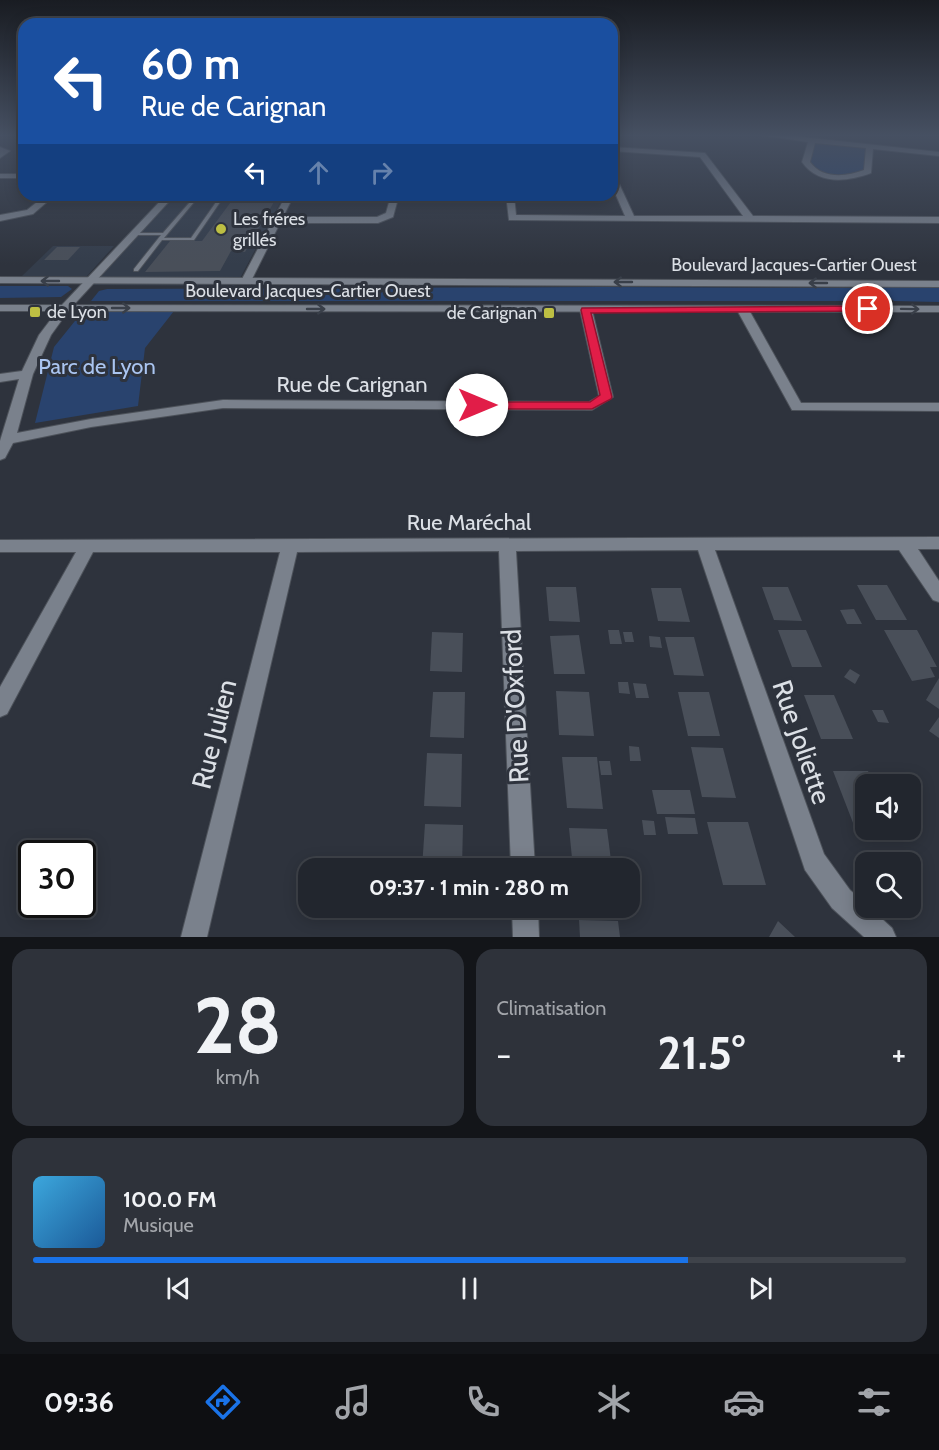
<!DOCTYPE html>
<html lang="fr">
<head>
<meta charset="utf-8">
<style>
	:root { --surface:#22262e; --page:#2e323a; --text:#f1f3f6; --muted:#a2a5aa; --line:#3f434a; --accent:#1a73e8 }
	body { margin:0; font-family:Cabin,sans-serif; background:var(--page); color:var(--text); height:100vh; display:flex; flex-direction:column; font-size:22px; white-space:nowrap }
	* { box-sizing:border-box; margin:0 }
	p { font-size:20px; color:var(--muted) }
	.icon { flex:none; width:33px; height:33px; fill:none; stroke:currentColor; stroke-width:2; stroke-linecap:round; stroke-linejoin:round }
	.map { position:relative; height:937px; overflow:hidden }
	.sheet { display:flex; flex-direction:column; gap:12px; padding:12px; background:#131519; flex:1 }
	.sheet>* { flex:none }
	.banner { position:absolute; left:18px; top:18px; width:600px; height:183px; border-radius:18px; box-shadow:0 3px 15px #0003,0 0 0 2px var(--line); background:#1a4fa0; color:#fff; overflow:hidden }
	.controls { position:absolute; left:855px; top:774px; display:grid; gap:12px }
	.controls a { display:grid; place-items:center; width:66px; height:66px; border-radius:12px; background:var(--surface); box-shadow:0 3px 15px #0003,0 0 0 2px var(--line); font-size:30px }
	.speed { position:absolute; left:18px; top:840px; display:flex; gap:12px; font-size:30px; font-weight:700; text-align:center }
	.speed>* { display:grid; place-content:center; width:78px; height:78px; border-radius:50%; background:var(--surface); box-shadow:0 3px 15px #0003,0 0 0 2px var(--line); line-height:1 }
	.speed .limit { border:3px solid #111; border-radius:9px; background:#fff; color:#111 }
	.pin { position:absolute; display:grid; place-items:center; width:51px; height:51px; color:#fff; margin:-26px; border:3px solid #fff; border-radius:50%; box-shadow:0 2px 6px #0007 }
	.me { position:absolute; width:66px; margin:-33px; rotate:90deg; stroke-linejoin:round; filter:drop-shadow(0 0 4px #0008) }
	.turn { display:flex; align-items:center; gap:21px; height:126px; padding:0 24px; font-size:27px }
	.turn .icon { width:78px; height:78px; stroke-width:2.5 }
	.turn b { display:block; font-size:42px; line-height:51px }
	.lanes { display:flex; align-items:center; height:57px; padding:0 24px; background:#0003; justify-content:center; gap:30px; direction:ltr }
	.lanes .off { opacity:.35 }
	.big { font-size:45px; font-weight:700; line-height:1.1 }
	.sheet .widget { flex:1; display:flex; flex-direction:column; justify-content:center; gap:9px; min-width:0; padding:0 21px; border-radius:18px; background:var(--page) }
	.sheet .dial { align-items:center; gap:0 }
	.dial b { font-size:78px; line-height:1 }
	.song { display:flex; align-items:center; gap:18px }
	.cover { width:72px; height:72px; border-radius:9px; background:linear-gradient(135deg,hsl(200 70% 55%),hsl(210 70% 35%)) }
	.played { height:6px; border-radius:3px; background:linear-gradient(90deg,var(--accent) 75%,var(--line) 75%) }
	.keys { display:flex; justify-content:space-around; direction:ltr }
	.heat { display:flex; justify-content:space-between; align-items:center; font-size:33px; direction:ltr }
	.sheet .tiles { flex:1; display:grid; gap:12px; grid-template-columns:1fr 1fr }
	.widget:last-child { grid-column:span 2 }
	.trip { position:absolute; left:298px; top:858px; width:342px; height:60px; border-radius:18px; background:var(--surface); box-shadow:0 3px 15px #0003,0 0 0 2px var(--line); font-weight:700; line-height:60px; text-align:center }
	.tab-bar { display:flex; height:96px; justify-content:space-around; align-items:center; background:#0e0f12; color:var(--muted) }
	.tab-bar .icon { width:42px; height:42px }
	.tab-bar .selected { color:var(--accent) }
	.tab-bar b { font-size:27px; color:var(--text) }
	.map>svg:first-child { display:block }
	.built { fill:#343d4b }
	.green { fill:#29436e }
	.building { fill:#494f59 }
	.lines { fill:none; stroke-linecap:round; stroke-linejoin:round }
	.service-casing { stroke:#4d525a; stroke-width:2 }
	.minor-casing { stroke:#4d525a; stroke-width:2 }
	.secondary-casing { stroke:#4d525a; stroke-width:2 }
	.service { fill:#7a818c; fill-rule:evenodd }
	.minor { fill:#7a818c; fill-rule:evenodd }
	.secondary { fill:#7a818c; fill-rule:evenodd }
	.oneway { stroke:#393f49 }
	.route { fill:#e11d48; stroke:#92132f; stroke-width:1.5 }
	.poi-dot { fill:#bdbf43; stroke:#2e333d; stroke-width:2 }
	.labels { text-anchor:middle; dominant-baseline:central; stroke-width:6; stroke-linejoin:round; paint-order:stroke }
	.far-poi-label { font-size:18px; fill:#dce0e6; stroke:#2e333d; text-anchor:start }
	.far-street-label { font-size:18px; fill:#dce0e6; stroke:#2e333d }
	.park-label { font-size:22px; fill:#aac5f1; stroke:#2e333d }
	.street-label { font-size:22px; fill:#dce0e6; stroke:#2e333d }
	.near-street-label { font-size:27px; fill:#dce0e6; stroke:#2e333d }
</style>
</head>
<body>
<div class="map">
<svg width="939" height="937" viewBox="0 0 939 937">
	<rect width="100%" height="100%" fill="#2e333d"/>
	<g class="built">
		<polygon points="166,195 284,195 236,286 81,285"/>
		<polygon points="53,246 114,246 87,276 22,276"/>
	</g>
	<g class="green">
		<polygon points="812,141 870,147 868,171 839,178 808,168"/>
		<polygon points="0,286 68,286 72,289 61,297 0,298"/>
		<polygon points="602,287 854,288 865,290 871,301 91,301 99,291 107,289"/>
		<polygon points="884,287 939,287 939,302 894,301 881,290"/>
		<polygon points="83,311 174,311 145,348 138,406 35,423 54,347"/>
	</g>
	<g class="building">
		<polygon points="236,195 278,195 245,252 231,251 220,271 145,272 170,241 202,241"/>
		<polygon points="57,247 80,247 68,260 44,260"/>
		<polygon points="857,585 887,585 907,620 876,620"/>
		<polygon points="546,587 576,587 580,622 549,621"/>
		<polygon points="762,587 788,587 802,621 774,620"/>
		<polygon points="651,588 681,588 690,622 658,621"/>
		<polygon points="854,609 862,624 847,624 840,610"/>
		<polygon points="608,630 619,630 622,644 610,644"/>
		<polygon points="778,630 806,630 822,667 792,667"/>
		<polygon points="884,630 917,630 937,667 930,667 935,677 912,681"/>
		<polygon points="432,632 463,633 462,672 430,671"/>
		<polygon points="623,632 632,632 634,642 625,642"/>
		<polygon points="579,635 585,674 554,674 550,636"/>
		<polygon points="649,636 660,637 662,648 650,647"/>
		<polygon points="665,637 694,637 704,676 674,675"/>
		<polygon points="850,669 860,675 855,684 844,677"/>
		<polygon points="939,678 939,709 926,700"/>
		<polygon points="618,682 628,682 630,694 619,693"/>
		<polygon points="633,683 646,684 649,698 636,698"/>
		<polygon points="556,691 589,692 594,736 559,735"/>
		<polygon points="433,692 465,692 464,738 430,737"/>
		<polygon points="678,692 709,692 720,736 688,736"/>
		<polygon points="804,695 834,695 853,739 821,739"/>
		<polygon points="872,710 883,710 889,723 878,722"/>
		<polygon points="939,717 939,738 929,731"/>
		<polygon points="629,746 639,747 641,761 630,761"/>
		<polygon points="691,747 723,748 736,798 702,797"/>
		<polygon points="427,753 462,754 461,807 424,806"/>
		<polygon points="562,757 597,757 603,809 567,808"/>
		<polygon points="599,761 610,761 612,775 601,775"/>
		<polygon points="833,771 868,771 874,784 866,784 866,828 855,828"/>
		<polygon points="652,790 690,790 695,814 657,814"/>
		<polygon points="665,817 695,818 698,834 668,834"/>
		<polygon points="642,820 654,821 656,835 644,835"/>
		<polygon points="707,822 748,822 766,885 723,885"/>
		<polygon points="425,824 463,825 462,868 422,868"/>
		<polygon points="569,828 607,829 612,868 573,868"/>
		<polygon points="618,908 632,908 633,916 619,916"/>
		<polygon points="579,920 618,921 620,937 580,937"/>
		<polygon points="778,921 795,937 769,937"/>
	</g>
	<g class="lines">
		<g class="service-casing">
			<g id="service">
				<polygon points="196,195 200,195 164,238 191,238 221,195 225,195 194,240 162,240 138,271 134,271 134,269 161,235 135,235 133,234 133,233 163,233"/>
				<polygon points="864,282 868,282 891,308 891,310 887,310 864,284"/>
			</g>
		</g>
		<g class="minor-casing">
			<g id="minor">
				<path d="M753,134H775L939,152V156L873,149L871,173C847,182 818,185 802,162L808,142ZM815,143L866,148L864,170C846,177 822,179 810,162Z"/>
				<polygon points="0,147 10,151 0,158"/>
				<polygon points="612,147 705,153 753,216 939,217 939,223 509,220 506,195 514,195 516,215 625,216 612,186 612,175 616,177 634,216 743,216 700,157 612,151"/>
				<rect x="0" y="174" width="24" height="4"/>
				<polygon points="46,195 55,195 33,214 0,221 0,215 27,210"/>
				<polygon points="166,195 175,195 69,310 51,335 33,374 17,433 91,419 223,400 589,402 599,396 580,310 586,307 592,310 613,397 592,410 223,408 91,427 13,443 5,458 0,460 0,441 19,379 0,382 0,374 22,371 39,335 61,306"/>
				<polygon points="286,195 294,195 283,217 377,217 386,213 391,195 399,195 393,217 378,223 280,223 251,281 242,283 241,281"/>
				<polygon points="743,307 749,310 801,403 939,403 939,411 792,410 737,310"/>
				<polygon points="939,537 939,549 918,549 939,581 939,602 933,600 899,550 715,550 824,854 850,890 866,904 866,908 870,908 892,928 896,937 864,937 832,908 805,870 698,550 516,551 535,868 511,868 499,551 297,552 207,937 181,937 280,552 93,552 7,714 0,717 0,687 76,552 0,552 0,540"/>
				<polygon points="512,908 538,908 539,937 513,937"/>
			</g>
		</g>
		<g class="secondary-casing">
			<g id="secondary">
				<polygon points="0,277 939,281 939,287 0,283"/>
				<polygon points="0,305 939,306 939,312 0,311"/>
			</g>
		</g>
		<use href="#service" class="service"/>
		<use href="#minor" class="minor"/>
		<use href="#secondary" class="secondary"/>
	</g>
	<defs><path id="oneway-shaft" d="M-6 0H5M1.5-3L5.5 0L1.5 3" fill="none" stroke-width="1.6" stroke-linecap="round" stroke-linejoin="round" transform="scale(1.5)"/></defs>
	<g class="oneway">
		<use href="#oneway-shaft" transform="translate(50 281) rotate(-180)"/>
		<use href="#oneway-shaft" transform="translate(623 282) rotate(-180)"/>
		<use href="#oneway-shaft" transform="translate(818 283) rotate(-180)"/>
		<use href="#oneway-shaft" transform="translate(121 308)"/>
		<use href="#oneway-shaft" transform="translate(316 309)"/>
		<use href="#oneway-shaft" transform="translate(910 309) rotate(1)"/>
	</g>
	<linearGradient id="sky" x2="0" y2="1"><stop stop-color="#191c22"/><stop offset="0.51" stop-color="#465062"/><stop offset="1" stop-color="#465062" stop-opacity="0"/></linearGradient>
	<rect width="939" height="265" fill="url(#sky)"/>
	<polygon class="route" points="868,306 874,309 872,311 591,313 612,397 611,399 592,409 477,409 471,405 477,402 590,402 600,395 581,310 582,308"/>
	<g class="poi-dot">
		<circle cx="221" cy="229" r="6"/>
		<rect x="29" y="306" width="12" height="12" rx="3"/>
		<rect x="543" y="307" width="12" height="12" rx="3"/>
	</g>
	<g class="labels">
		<g class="far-poi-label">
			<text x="233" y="219">Les fréres<tspan x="233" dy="21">grillés</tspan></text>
			<text x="47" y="312">de Lyon</text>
			<text x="537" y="313" text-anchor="end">de Carignan</text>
		</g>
		<g class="far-street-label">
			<text x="794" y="265">Boulevard Jacques-Cartier Ouest</text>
			<text x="308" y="291">Boulevard Jacques-Cartier Ouest</text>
		</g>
		<g class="park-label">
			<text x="97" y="366">Parc de Lyon</text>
		</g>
		<g class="street-label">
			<text x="352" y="384">Rue de Carignan</text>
			<text x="469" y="522">Rue Maréchal</text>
		</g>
		<g class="near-street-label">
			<text transform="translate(515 706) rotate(-93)">Rue D'Oxford</text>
			<text transform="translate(214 734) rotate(-76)">Rue Julien</text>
			<text transform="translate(802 742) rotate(71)">Rue Joliette</text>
		</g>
	</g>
</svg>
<div class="controls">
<a><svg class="icon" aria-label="sound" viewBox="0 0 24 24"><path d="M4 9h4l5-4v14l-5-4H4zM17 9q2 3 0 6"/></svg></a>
<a><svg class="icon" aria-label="search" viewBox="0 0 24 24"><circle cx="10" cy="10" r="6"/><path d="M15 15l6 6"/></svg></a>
</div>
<div class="speed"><div class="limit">30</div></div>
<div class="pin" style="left:868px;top:309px;background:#d93025"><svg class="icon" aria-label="arrive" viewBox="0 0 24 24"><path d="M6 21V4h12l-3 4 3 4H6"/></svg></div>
<svg class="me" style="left:477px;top:405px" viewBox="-20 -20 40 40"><circle r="19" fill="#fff"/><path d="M0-13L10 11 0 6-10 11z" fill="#e11d48"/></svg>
<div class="trip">09:37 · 1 min · 280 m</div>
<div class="banner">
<div class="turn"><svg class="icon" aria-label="left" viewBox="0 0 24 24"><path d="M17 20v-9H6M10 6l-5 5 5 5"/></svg><div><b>60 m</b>Rue de Carignan</div></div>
<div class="lanes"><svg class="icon" aria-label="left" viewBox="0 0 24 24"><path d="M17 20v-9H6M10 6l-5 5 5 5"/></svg><svg class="icon off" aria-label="ahead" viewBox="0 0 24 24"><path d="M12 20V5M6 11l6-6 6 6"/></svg><svg class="icon off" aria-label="right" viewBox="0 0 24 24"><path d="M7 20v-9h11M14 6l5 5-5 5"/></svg></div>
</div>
</div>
<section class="sheet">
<div class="tiles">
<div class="widget dial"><b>28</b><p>km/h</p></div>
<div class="widget"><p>Climatisation</p>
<div class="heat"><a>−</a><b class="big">21.5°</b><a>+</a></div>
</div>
<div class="widget">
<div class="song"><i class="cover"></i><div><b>100.0 FM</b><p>Musique</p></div></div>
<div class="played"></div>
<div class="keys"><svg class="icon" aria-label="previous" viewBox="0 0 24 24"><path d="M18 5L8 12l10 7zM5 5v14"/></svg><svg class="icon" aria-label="pause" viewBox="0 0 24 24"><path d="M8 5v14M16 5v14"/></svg><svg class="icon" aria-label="next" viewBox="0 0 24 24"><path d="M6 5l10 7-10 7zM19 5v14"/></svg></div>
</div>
</div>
</section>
<nav class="tab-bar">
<b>09:36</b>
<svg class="icon selected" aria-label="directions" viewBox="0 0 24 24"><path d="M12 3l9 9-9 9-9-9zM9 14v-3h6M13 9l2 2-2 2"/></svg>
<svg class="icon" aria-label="music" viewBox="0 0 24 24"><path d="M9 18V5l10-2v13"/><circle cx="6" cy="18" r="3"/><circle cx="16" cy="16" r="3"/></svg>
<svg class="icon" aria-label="phone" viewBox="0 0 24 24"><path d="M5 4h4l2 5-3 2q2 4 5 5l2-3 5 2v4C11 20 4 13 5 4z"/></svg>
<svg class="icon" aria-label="climate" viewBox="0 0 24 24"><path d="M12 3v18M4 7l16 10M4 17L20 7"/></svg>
<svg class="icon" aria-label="car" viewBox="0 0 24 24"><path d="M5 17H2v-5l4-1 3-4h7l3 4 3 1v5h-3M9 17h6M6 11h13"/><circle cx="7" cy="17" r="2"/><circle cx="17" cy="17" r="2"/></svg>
<svg class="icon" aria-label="filters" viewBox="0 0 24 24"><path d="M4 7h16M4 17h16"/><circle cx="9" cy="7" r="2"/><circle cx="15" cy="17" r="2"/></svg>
</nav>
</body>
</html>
